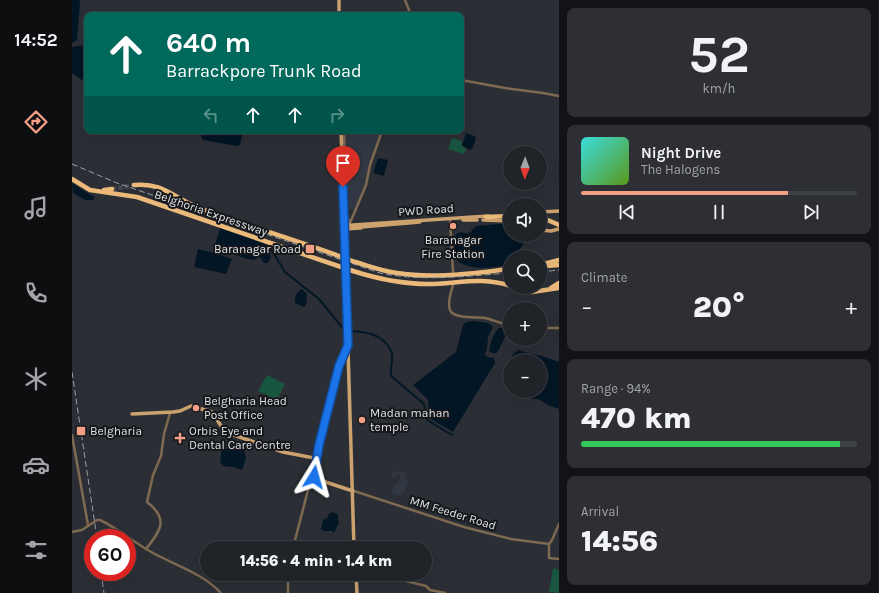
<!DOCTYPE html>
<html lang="en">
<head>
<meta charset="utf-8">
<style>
	:root { --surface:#202328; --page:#2d2f34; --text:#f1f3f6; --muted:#a2a4a8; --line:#3d4045; --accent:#f39f85 }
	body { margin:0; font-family:Karla,sans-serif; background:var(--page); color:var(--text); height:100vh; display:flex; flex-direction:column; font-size:15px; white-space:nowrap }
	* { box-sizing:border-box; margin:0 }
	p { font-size:13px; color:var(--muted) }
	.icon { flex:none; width:22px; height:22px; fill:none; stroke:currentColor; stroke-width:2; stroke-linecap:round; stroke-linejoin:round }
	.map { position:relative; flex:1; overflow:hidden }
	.sheet { display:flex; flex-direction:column; gap:8px; padding:8px; background:#121316; width:320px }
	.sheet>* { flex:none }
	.hud { position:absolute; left:12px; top:12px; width:380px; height:122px; border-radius:8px; box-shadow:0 4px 16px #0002,0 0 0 1px var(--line); background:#00695c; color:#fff; overflow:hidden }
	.needle { width:26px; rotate:181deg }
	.fabs { position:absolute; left:431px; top:146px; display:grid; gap:8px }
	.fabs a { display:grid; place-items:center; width:44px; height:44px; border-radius:50%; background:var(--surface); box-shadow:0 4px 16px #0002,0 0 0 1px var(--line); font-size:20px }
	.speed { position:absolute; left:12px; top:529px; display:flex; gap:8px; font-size:20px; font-weight:700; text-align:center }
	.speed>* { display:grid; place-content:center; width:52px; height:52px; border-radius:50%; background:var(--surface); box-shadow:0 4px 16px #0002,0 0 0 1px var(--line); line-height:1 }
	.speed .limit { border:6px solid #d22; background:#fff; color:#111 }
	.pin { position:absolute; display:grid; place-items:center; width:34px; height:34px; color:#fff; margin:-41px -17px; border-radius:50% 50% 50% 0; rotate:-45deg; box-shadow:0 0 4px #0007 }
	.pin .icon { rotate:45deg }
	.me { position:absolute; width:44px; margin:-22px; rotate:8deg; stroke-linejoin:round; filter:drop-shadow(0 0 3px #0008) }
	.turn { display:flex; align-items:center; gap:14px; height:84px; padding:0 16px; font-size:18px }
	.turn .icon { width:52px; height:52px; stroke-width:2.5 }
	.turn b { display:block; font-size:28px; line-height:34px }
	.lanes { display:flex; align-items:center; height:38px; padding:0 16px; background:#0003; justify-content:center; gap:20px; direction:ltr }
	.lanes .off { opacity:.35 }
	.big { font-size:30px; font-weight:800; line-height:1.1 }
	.sheet .card { flex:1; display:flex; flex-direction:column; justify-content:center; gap:6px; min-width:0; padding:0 14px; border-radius:8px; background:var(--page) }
	.sheet .dial { align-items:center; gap:0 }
	.dial b { font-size:52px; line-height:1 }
	.song { display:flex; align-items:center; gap:12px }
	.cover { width:48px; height:48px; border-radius:6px; background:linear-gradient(135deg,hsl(180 70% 55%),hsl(90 70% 35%)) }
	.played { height:4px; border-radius:2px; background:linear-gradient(90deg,var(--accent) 75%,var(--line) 75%) }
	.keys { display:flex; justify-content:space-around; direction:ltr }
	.heat { display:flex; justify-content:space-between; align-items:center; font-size:22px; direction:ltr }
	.charge { height:6px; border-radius:3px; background:linear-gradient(90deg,#34c759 94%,var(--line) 0) }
	.trip { position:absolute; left:128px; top:541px; width:232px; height:40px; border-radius:20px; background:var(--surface); box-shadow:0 4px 16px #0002,0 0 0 1px var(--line); font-weight:800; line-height:40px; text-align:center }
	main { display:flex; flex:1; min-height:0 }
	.menu { display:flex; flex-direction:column; width:72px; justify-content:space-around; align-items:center; background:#0d0e10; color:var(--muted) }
	.menu .icon { width:28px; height:28px }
	.menu .on { color:var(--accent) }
	.menu b { font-size:18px; color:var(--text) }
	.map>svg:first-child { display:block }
	.built { fill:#323843 }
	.green { fill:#185640 }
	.water { fill:#031625 }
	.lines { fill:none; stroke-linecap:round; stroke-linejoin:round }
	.canal { stroke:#031625; stroke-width:2 }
	.highway-tunnel { stroke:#464a4f; stroke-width:4.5; stroke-dasharray:4.5 2; stroke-linecap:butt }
	.minor { stroke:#7e6951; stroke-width:2.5 }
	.major { stroke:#cca26e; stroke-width:3.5 }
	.highway { stroke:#ebb97a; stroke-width:4.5 }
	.rail { stroke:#9b9ea3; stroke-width:1; stroke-dasharray:6 3; stroke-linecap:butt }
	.major-bridge { stroke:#cca26e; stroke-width:3.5 }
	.highway-bridge { stroke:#ebb97a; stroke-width:4.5 }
	.route-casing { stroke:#114b97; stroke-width:10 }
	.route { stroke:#1a73e8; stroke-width:7 }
	.poi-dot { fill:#f39f85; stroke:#15171a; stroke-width:1.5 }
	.labels { text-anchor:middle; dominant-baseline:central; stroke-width:4; stroke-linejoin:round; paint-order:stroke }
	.street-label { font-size:12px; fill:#dfe1e5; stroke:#15171a }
	.poi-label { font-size:12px; fill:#dfe1e5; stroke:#15171a; text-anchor:start }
</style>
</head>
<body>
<main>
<nav class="menu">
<b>14:52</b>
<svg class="icon on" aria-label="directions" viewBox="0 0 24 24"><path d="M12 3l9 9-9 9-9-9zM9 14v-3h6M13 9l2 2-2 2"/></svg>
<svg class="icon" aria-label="music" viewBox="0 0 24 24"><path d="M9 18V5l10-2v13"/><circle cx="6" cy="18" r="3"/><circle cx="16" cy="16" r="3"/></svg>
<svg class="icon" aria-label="phone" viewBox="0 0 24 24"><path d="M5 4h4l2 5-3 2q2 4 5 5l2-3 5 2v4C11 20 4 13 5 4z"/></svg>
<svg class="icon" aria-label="climate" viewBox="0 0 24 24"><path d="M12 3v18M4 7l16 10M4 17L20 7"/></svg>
<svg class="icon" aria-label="car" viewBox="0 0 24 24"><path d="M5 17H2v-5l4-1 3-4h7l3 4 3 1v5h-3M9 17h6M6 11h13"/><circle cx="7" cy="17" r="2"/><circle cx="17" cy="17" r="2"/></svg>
<svg class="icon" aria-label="filters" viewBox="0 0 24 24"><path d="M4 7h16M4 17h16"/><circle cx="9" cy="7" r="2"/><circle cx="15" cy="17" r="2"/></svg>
</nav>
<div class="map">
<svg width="487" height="593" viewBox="0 0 487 593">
	<rect width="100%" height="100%" fill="#2b2f35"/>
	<g class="built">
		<polygon points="273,131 309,131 292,190 282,210 276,209"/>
		<polygon points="323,471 333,473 332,479 336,480 334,488 333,488 332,493 329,493 329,496 320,493 322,485 326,485 326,481 327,481 329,475 324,474 323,478 319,477 321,472 323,472"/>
	</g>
	<g class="green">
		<polygon points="380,138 390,141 389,145 394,149 392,154 376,149"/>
		<polygon points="195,375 213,384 205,400 186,391"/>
		<polygon points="481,568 487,570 487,593 477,592"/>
	</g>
	<g class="water">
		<polygon points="0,0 8,0 8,2 5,40 0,43"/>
		<polygon points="15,45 15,81 10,80 0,73 0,47 6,46"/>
		<polygon points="131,131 171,131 171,132 168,145 164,146 131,140 129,136"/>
		<polygon points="394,133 404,137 403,142 400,149 397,150 390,145"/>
		<polygon points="306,158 316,160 312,176 301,173"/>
		<polygon points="0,183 17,194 23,197 21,200 13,200 1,193"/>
		<path d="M426,224H438V235H454C452,244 448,250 443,257H438V264C421,268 400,271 385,261C382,253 381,243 384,234L390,232C398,236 399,231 403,227C405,225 422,225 426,224Z"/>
		<polygon points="148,228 193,244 199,257 196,263 192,263 188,257 182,260 176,259 147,250 143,245"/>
		<polygon points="126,249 146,254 160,259 154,274 122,267"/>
		<path d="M230,289L235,294L234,305L232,307L223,303C222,297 225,291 230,289Z"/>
		<polygon points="402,321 416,323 421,327 416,337 415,349 413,354 415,357 422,358 423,363 381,432 357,418 356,400 341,385 384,352 391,325 394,322"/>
		<path d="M427,328H432L435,333L425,353H420L417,351C418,344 421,333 427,328Z"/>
		<polygon points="446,350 473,357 487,362 487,409 476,405 466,399 460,399 444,391 468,391 468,361 438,361 438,371 432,368 442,353"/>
		<polygon points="164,444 172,448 174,459 170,470 162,467 151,466 148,462 150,448 154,449"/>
		<polygon points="259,512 266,514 266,520 267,522 262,533 260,531 252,531 249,529 251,520 254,518 255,519 256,515"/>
	</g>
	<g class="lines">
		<path class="canal" d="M197,246L213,272L247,299L273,331C288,332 302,331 314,343C317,347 319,349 320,354C321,361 318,369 319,376L352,404L355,420L380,435"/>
		<polyline class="highway-tunnel" points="40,189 62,185"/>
		<g class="minor">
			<polyline points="333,0 339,15"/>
			<polyline points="389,80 433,88 471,93 487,96"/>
			<polyline points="272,131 275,216 278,223"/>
			<polyline points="378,219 381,272"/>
			<polyline points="278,223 294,185 298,165 310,131"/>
			<path d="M381,285C379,292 375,303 378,310C381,319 405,317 413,318C422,320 430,324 438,325"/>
			<polyline points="468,328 487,328"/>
			<polyline points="0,435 16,525"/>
			<polyline points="245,460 267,366 273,348 276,345"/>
			<polyline points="282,491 392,527 439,539 477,544"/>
			<path d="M0,532L10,530L25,520H28C47,529 62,543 81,553C105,566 130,573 149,593"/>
			<polyline points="477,544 477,558 487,559"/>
			<polyline points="477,544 480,540 487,524"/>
			<polyline points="221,548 236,490 239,481 242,477"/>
			<path d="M74,549C89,530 97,519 75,502L81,475L89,456L92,434L98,413"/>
			<polyline points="325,574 326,579 354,586 358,590 373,593"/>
			<polyline points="216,593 216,574"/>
		</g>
		<g class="major">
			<polyline points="267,0 267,15"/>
			<polyline points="269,131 272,209"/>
			<polyline points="468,212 487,211"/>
			<polyline points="272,217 282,548"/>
			<polyline points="391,220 405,220"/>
			<polyline points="411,220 438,221"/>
			<polyline points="281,225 416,216"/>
			<polyline points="272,229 289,228"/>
			<polyline points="468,230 479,231 487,229"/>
			<polyline points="60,414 101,412 108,411 119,406 140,412 153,432 211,452 242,458 245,460 242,475 244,479 281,491"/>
			<polyline points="284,574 285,593"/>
		</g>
		<g class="highway">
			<polyline points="0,179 18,190 65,197 219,250"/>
			<path d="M62,185C92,182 101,198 127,208C173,225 220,239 267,256"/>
			<polyline points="32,190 40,189"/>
			<polyline points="414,217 438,216"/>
			<polyline points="468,218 478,221 487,225"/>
			<path d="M283,262C297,266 310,271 325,273C362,279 401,273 438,269"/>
			<polyline points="468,265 487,260"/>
			<polyline points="474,266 487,265"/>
			<path d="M281,271C306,279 330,284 356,284C384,284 411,276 438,286"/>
			<polyline points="442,287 460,292 487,288"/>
			<polyline points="479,288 487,283"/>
		</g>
		<g class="rail">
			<path d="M0,164L45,183L308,273C351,282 395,276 438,273"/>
			<polyline points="468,272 487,270"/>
			<polyline points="0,372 25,538"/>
			<polyline points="29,572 32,593"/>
		</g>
		<path class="major-bridge" d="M268,153L270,212C271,224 279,227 289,227L348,222"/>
		<g class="highway-bridge">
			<polyline points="219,250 281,271"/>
			<polyline points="267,256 283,262"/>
		</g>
	</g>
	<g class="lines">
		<g class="route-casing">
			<polyline id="route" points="242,477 247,445 267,366 276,345 271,187"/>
		</g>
		<use href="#route" class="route"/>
	</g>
	<g class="poi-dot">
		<circle cx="381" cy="226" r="4"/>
		<rect x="233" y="244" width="10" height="10" rx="2"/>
		<circle cx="124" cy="408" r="4"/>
		<circle cx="290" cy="420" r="4"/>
		<rect x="4" y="426" width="10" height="10" rx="2"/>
		<path d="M106 432h4v4h4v4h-4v4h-4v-4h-4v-4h4z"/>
	</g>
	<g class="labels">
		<g class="street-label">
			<text transform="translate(354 210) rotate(-4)">PWD Road</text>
			<text transform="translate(139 213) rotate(19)">Belghoria Expressway</text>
			<text transform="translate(381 513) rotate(17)">MM Feeder Road</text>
		</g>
		<g class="poi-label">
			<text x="381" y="240" text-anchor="middle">Baranagar<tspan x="381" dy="14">Fire Station</tspan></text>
			<text x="229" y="249" text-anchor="end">Baranagar Road</text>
			<text x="132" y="401">Belgharia Head<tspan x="132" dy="14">Post Office</tspan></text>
			<text x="298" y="413">Madan mahan<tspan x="298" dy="14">temple</tspan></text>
			<text x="18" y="431">Belgharia</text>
			<text x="117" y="431">Orbis Eye and<tspan x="117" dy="14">Dental Care Centre</tspan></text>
		</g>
	</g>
</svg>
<div class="fabs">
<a><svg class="needle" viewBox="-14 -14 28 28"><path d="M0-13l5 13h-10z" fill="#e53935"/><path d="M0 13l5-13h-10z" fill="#a2a4a8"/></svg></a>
<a><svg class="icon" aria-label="sound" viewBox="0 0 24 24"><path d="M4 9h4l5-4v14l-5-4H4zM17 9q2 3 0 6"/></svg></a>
<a><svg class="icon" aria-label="search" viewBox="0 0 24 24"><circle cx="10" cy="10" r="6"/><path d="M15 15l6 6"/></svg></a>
<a>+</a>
<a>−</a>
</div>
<div class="speed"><div class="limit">60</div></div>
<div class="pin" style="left:271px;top:187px;background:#d93025"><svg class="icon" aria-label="arrive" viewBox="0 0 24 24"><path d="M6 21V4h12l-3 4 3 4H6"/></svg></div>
<svg class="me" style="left:242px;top:477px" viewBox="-20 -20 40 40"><path d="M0-17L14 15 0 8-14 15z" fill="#1a73e8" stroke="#fff" stroke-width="4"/></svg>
<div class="trip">14:56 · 4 min · 1.4 km</div>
<div class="hud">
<div class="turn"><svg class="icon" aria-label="ahead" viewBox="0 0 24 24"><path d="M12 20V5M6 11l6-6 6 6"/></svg><div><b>640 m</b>Barrackpore Trunk Road</div></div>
<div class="lanes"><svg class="icon off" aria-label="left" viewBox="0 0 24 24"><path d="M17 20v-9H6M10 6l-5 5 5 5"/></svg><svg class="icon" aria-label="ahead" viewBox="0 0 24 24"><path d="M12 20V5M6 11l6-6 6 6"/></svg><svg class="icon" aria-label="ahead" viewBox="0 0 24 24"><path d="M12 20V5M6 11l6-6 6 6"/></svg><svg class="icon off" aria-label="right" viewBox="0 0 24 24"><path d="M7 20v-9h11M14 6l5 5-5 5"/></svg></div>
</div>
</div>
<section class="sheet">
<div class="card dial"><b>52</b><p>km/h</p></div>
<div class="card">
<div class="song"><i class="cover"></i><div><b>Night Drive</b><p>The Halogens</p></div></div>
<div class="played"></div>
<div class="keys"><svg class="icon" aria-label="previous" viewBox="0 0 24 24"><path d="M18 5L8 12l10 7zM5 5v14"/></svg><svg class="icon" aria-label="pause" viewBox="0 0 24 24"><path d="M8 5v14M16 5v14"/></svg><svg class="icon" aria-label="next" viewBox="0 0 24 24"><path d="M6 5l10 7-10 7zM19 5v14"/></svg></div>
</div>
<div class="card"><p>Climate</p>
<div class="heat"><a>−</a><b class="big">20°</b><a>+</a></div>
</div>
<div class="card"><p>Range · 94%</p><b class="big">470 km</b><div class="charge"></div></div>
<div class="card"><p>Arrival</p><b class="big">14:56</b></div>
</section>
</main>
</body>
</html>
